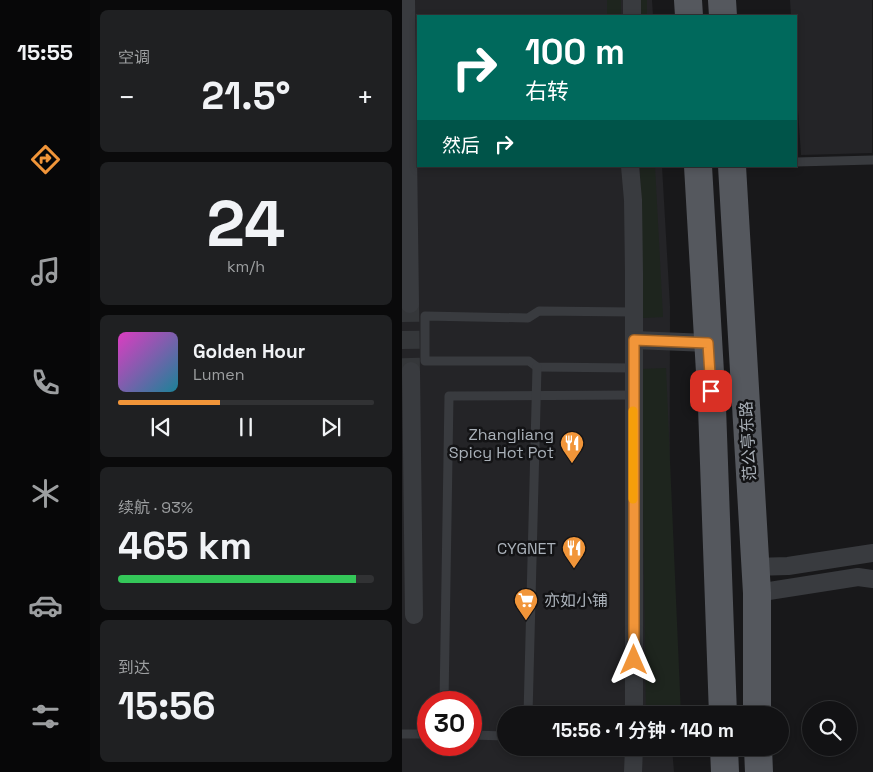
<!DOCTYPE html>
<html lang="zh">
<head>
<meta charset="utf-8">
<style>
	:root { --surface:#121214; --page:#1f2022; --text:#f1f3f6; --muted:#9c9ea0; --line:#313234; --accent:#f19539 }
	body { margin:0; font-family:"Space Grotesk","Noto Sans SC",sans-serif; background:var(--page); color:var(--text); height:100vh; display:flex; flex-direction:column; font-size:19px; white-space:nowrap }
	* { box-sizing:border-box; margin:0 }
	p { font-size:16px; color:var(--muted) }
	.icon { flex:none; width:28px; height:28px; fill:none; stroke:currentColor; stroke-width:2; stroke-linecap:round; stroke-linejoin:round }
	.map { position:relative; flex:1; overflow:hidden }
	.panel { display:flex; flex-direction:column; gap:10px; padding:10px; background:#0a0a0b; width:312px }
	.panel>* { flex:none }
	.hud { position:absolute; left:15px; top:15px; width:380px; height:152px; border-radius:0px; box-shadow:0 2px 8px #0003,0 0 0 1px var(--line); background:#00695c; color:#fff; overflow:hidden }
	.buttons { position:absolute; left:400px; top:701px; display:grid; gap:10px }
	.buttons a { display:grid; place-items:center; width:55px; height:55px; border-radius:50%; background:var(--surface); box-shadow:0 2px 8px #0003,0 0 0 1px var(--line); font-size:25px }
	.speed { position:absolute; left:15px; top:691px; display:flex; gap:10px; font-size:25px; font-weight:700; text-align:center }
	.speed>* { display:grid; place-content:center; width:65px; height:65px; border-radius:50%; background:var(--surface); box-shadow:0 2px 8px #0003,0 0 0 1px var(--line); line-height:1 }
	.speed .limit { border:8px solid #d22; background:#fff; color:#111 }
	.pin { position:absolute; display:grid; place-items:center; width:42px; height:42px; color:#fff; margin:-21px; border-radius:10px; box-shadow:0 2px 8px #0006 }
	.me { position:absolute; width:55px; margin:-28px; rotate:0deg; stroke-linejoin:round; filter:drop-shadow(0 0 4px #0008) }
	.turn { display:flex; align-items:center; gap:18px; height:105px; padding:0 25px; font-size:22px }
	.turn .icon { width:65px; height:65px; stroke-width:2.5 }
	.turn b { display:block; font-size:35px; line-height:42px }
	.then { display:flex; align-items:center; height:48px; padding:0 25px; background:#0003; gap:10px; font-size:19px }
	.big { font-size:38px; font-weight:600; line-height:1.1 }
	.panel .card { flex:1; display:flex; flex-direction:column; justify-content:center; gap:8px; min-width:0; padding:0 18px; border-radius:8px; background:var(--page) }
	.panel .dial { align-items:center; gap:0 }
	.dial b { font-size:65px; line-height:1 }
	.song { display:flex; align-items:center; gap:15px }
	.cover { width:60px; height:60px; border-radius:8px; background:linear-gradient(135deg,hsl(310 70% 55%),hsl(190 70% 35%)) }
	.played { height:5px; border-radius:2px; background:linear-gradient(90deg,var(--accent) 40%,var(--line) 40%) }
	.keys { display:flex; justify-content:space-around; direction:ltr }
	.heat { display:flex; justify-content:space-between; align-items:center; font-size:28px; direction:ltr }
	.charge { height:8px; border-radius:4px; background:linear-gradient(90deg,#34c759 93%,var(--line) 0) }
	.trip { position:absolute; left:95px; top:706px; width:292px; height:50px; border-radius:25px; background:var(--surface); box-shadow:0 2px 8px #0003,0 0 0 1px var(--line); font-weight:600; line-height:50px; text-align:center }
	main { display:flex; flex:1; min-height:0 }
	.tab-bar { display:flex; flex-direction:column; width:90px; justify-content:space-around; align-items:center; background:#070708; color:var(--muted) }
	.tab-bar .icon { width:35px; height:35px }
	.tab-bar .on { color:var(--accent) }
	.tab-bar b { font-size:22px; color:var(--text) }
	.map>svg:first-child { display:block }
	.built { fill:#242427; fill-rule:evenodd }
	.green { fill:#1e251e }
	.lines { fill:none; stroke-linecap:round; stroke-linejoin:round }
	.street-tunnel { stroke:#35373a; stroke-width:18; stroke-dasharray:18 9; stroke-linecap:butt }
	.lane { stroke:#393b3f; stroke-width:9 }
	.street { stroke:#393b3f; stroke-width:18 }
	.primary { stroke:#55585e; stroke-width:28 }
	.route-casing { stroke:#9d6125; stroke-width:12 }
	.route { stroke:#f19539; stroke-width:9 }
	.slow { stroke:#f59e0b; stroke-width:9 }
	.labels { text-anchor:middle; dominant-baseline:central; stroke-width:5; stroke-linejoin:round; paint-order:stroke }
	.poi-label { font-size:16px; fill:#aab1b9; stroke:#131315; text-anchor:end }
	.street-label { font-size:16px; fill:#aab1b9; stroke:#131315 }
</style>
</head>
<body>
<main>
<nav class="tab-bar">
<b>15:55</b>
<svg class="icon on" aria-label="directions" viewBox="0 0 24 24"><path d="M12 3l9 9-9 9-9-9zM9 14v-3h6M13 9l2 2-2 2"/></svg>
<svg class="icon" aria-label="music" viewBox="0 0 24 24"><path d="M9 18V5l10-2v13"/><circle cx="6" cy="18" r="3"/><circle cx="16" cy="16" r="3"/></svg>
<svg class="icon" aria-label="phone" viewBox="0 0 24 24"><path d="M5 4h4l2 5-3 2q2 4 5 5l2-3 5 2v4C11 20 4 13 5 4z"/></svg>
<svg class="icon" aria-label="climate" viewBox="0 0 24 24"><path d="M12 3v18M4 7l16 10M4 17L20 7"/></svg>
<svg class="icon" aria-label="car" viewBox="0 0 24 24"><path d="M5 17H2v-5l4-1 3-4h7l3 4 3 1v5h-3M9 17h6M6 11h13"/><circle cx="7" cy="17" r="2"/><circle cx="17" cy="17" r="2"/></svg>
<svg class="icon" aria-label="filters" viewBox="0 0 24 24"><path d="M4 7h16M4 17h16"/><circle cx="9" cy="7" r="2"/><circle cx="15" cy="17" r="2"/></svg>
</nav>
<section class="panel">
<div class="card"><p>空调</p>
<div class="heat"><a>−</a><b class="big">21.5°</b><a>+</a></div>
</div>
<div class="card dial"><b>24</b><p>km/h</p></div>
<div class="card">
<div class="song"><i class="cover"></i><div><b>Golden Hour</b><p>Lumen</p></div></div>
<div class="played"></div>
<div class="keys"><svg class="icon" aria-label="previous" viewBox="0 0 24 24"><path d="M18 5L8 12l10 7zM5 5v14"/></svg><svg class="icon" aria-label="pause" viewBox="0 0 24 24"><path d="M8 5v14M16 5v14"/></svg><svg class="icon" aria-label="next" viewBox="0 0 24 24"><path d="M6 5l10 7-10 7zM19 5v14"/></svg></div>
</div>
<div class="card"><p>续航 · 93%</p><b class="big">465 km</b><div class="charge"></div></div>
<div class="card"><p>到达</p><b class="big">15:56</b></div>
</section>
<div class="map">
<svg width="471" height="772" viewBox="0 0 471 772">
	<rect width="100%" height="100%" fill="#18181a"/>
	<g class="built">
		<path d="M0,0H250L251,16H16V166H260L268,306L267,715H104V748H270L272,772H0ZM26,702H69V745H26Z"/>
		<polygon points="388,0 470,0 470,153 399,155 394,80 394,16 389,16"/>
	</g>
	<g class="green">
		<rect x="205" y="0" width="14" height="16"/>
		<rect x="235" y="0" width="10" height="16"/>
		<polygon points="238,166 253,166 261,317 241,318"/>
		<polygon points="264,368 279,715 244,715 239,369"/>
	</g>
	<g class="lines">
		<polyline class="street-tunnel" points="8,304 9,371"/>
		<g class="lane">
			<polyline points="394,162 471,160"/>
			<polyline points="231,368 135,367 127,361 23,361 23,316 126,318 137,311 231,312"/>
			<polyline points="42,702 47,396 231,395"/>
			<polyline points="126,715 135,367"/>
			<polyline points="0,734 26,734"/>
			<polyline points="69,735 104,736"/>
		</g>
		<g class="street">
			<polyline points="4,0 8,304"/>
			<polyline points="230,16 230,0"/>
			<polyline points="228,166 231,200 232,273 232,715"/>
			<polyline points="232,340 306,343"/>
			<polyline points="9,371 12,615"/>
			<polyline points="354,567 386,566 471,553"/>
			<polyline points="355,593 456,577 471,579"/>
			<polyline points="231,772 232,748"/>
		</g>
		<g class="primary">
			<polyline points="286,0 287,16"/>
			<polyline points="320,0 321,16"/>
			<polyline points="296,166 310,407 321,715"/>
			<polyline points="330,166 355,593 355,715"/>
			<polyline points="322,748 323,772"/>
			<polyline points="356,748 357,772"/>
		</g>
	</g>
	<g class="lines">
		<g class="route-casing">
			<polyline id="route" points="232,660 232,340 306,343 309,391"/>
		</g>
		<use href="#route" class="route"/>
		<polyline class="slow" points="231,411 231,499"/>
	</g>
	<defs>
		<g id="restaurant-pin" transform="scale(1.25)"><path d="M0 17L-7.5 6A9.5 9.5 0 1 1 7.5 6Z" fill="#f19539" stroke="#131315"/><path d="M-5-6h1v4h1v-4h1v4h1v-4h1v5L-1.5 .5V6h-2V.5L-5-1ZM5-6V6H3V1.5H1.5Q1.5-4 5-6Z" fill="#fff"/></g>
		<g id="supermarket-pin" transform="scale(1.25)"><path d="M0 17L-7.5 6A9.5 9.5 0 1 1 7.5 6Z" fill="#f19539" stroke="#131315"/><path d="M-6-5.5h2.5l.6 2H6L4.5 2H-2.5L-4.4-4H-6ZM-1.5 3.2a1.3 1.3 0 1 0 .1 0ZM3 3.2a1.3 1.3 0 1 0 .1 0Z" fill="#fff"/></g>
	</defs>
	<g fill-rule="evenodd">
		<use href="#restaurant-pin" x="170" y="443"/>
		<use href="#restaurant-pin" x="172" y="548"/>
		<use href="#supermarket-pin" x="124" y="600"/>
	</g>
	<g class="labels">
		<g class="poi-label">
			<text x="152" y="434">Zhangliang<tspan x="152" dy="18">Spicy Hot Pot</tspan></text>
			<text x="154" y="548">CYGNET</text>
			<text x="142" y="600" text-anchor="start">亦如小铺</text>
		</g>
		<g class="street-label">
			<text transform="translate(346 441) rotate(-93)">范公亭东路</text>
		</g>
	</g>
</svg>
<div class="buttons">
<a><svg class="icon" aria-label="search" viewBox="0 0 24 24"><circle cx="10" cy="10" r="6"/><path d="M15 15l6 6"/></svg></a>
</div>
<div class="speed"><div class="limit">30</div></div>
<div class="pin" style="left:309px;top:391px;background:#d93025"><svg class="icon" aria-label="arrive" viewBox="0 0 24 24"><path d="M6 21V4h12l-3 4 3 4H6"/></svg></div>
<svg class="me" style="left:232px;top:660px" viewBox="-20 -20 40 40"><path d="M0-17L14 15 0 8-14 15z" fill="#f19539" stroke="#fff" stroke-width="4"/></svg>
<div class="trip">15:56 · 1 分钟 · 140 m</div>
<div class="hud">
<div class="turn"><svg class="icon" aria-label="right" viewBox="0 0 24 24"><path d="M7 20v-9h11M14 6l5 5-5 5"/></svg><div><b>100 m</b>右转</div></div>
<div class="then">然后<svg class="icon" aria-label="right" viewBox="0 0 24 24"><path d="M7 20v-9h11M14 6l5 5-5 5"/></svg></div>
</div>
</div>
</main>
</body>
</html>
